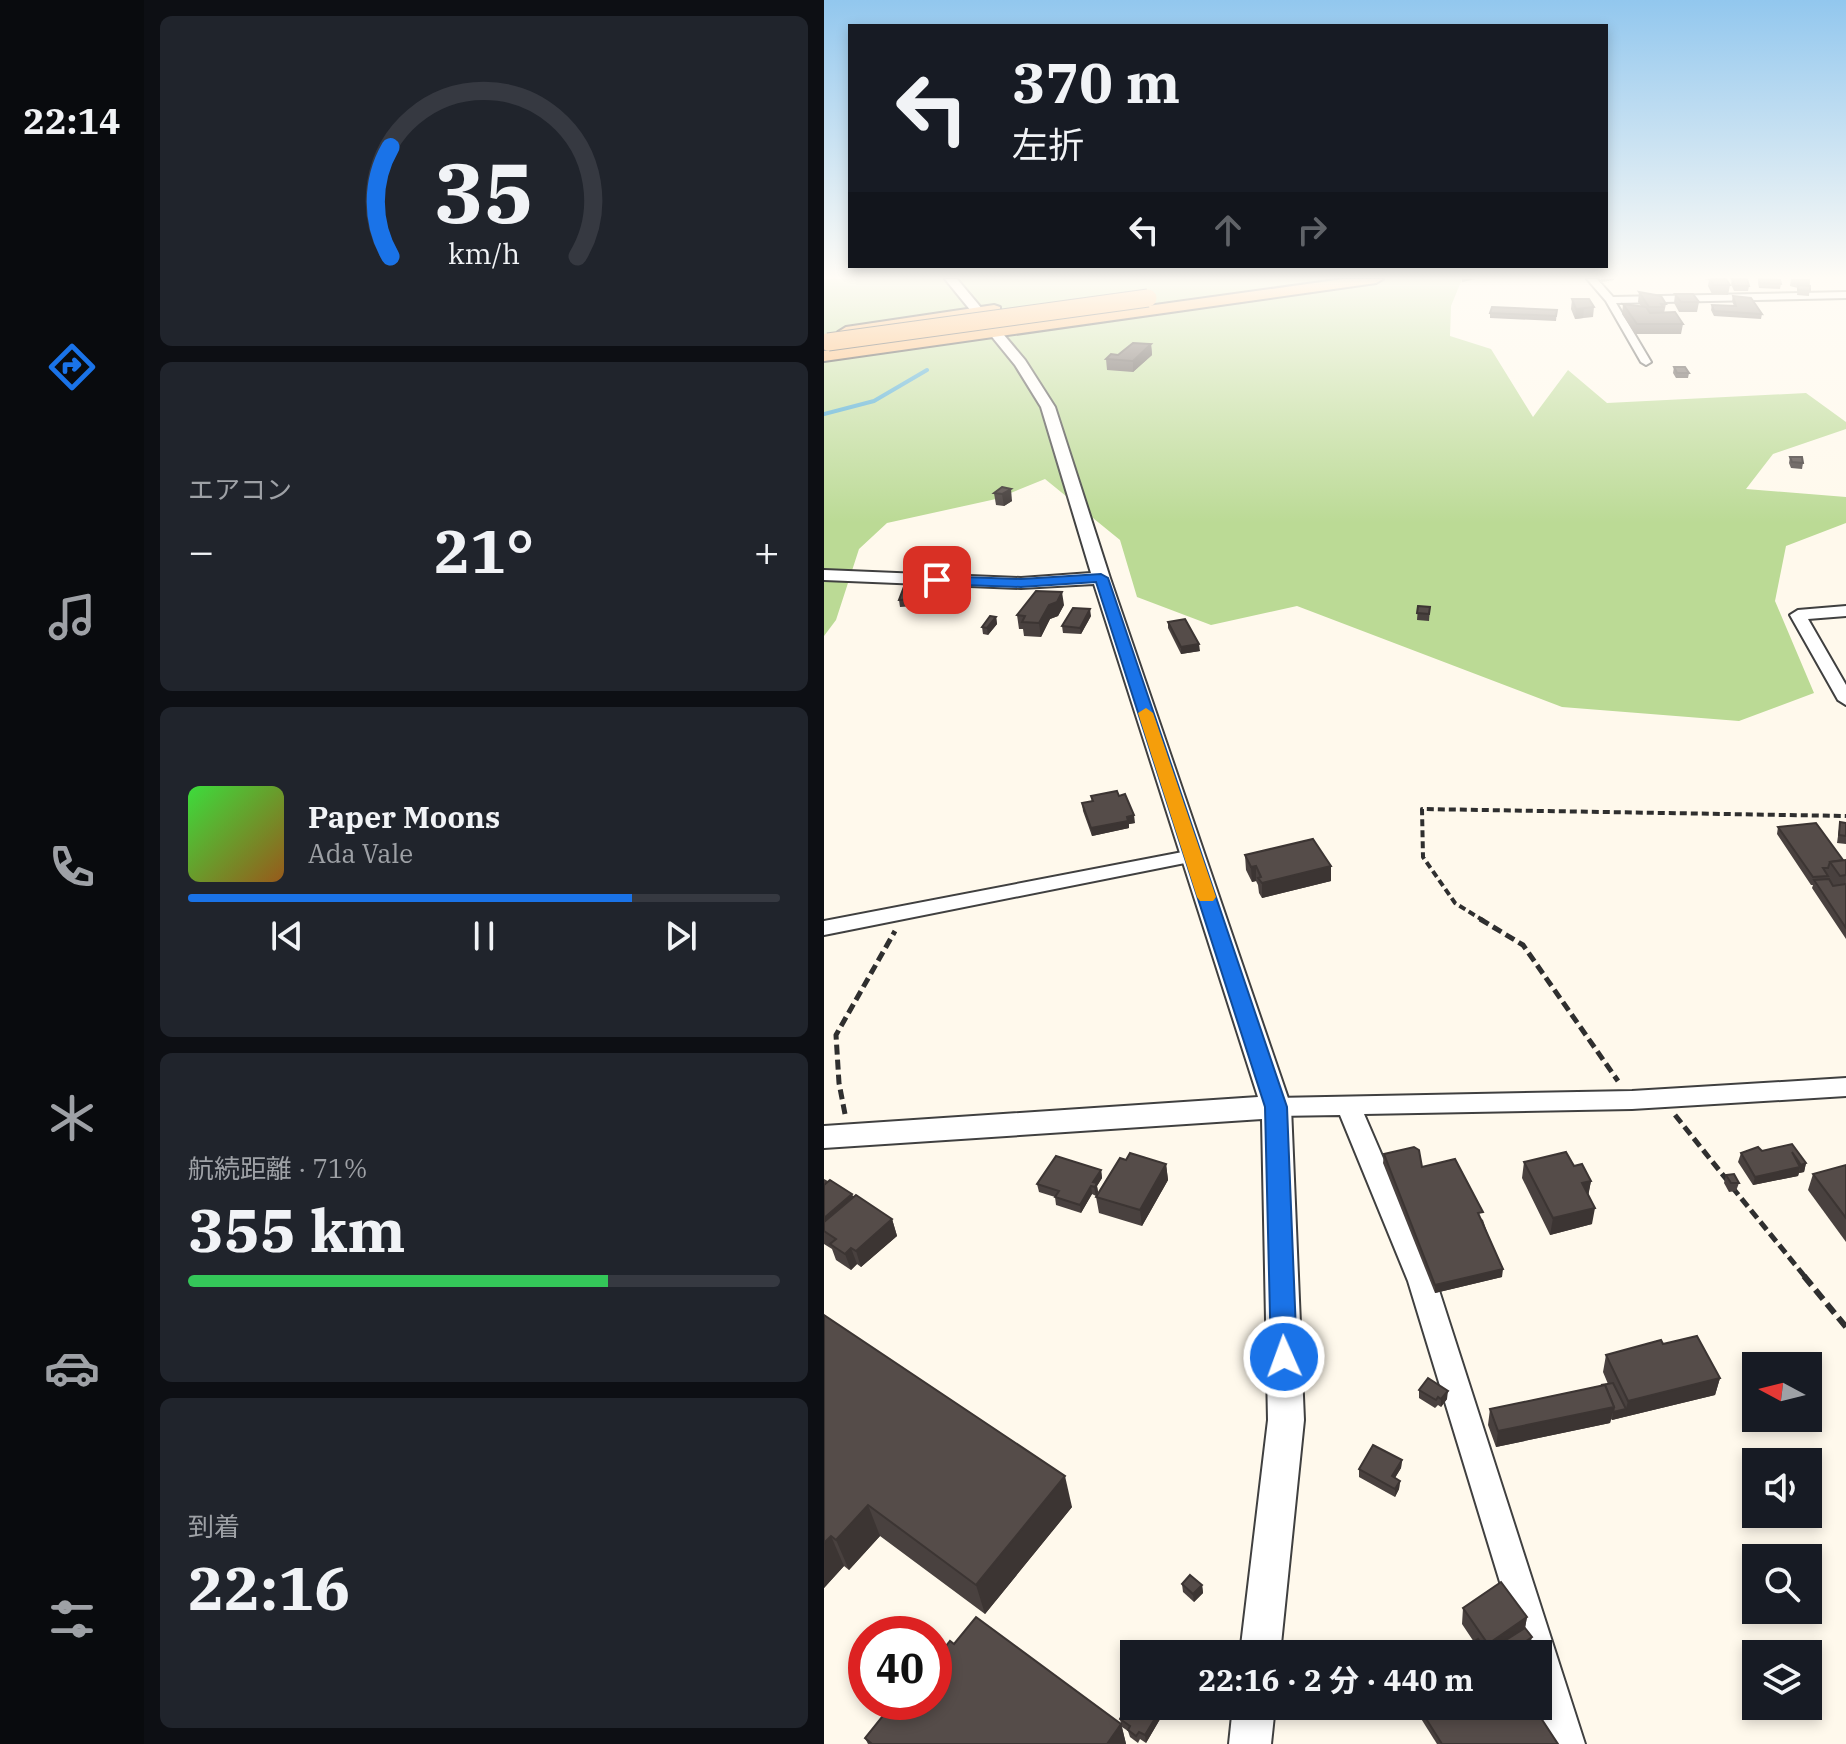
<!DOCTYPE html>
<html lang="ja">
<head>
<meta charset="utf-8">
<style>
	:root { --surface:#171b24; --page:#20242c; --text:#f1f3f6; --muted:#9ea1a6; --line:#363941; --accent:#1a73e8 }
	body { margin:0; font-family:"IBM Plex Serif","Noto Sans JP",serif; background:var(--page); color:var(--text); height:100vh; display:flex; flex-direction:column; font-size:30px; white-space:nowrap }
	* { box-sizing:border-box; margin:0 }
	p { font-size:26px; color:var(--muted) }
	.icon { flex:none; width:44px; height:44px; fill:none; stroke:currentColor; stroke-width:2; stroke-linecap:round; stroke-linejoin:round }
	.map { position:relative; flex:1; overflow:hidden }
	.side { display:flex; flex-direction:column; gap:16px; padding:16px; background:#0d0f14; width:680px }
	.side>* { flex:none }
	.top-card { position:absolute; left:24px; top:24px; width:760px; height:244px; border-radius:0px; box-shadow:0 4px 12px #0003; background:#171b24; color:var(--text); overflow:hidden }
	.needle { width:52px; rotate:277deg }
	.tools { position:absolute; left:918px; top:1352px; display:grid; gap:16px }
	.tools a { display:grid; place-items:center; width:80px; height:80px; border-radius:0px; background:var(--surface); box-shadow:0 4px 12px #0003; font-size:40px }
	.speed { position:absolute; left:24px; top:1616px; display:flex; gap:16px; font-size:40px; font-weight:700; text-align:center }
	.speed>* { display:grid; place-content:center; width:104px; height:104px; border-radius:50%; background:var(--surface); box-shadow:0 4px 12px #0003; line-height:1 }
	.speed .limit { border:12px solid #d22; background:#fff; color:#111 }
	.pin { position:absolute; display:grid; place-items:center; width:68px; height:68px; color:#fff; margin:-34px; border-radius:16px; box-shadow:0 4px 12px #0006 }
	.me { position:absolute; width:88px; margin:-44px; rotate:358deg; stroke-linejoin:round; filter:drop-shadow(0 0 6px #0008) }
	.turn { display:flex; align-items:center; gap:28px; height:168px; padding:0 32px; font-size:36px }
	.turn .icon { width:104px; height:104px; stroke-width:2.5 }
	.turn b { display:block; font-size:56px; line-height:68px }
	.lanes { display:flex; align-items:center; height:76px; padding:0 32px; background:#0003; justify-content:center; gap:40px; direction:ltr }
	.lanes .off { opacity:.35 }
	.big { font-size:60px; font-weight:700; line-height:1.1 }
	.side .tile { flex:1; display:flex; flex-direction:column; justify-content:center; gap:12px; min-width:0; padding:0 28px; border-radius:12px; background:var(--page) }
	.side .dial { align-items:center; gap:0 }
	.dial svg { height:208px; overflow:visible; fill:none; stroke:var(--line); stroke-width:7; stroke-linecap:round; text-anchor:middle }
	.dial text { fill:var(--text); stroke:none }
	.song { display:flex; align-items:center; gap:24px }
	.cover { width:96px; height:96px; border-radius:12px; background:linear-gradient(135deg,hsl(120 70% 55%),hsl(30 70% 35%)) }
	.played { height:8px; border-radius:4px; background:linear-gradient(90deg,var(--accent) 75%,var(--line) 75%) }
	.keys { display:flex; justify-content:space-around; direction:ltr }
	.heat { display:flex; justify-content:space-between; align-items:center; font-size:44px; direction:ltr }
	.charge { height:12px; border-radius:6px; background:linear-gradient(90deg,#34c759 71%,var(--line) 0) }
	.trip { position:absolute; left:296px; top:1640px; width:432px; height:80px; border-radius:0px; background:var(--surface); box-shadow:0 4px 12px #0003; font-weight:700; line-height:80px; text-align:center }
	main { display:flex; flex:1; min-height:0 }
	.menu { display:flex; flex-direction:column; width:144px; justify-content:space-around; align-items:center; background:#090b0e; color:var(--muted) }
	.menu .icon { width:56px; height:56px }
	.menu .current { color:var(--accent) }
	.menu b { font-size:36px; color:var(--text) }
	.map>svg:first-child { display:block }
	.forest { fill:#bbda95 }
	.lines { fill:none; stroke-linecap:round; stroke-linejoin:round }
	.stream { stroke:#37a1ce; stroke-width:4 }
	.minor-casing { stroke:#404040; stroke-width:4 }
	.tertiary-casing { stroke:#404040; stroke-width:4 }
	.trunk-casing { stroke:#1e1e1e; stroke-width:4 }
	.path-far2 { stroke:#2f2f2f; stroke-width:4; stroke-dasharray:7 4; stroke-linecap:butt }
	.path-far1 { stroke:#2f2f2f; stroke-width:5; stroke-dasharray:10 5; stroke-linecap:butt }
	.path { stroke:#2f2f2f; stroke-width:6; stroke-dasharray:12 6; stroke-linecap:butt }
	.minor { fill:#fff; fill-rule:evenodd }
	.tertiary { fill:#fff; fill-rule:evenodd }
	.trunk { fill:#f8aa5b; fill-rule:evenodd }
	.trunk-bridge-casing { stroke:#1e1e1e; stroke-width:19; stroke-linecap:butt }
	.trunk-bridge { stroke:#f8aa5b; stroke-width:17 }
	.wall { fill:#49413f }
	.shaded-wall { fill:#3c3533 }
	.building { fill:#554c49; stroke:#3c3533; stroke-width:2 }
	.route { fill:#1a73e8; stroke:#114b97; stroke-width:2 }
	.slow { fill:#f59e0b }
</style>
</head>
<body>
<main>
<nav class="menu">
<b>22:14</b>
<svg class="icon current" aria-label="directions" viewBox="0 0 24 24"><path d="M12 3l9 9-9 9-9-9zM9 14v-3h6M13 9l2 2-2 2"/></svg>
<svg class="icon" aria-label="music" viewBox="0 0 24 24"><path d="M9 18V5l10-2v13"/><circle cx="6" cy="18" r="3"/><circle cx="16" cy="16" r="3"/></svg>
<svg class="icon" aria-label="phone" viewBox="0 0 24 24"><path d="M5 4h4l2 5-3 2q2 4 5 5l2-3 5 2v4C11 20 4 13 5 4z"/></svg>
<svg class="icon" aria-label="climate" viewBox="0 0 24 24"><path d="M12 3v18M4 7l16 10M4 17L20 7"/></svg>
<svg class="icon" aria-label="car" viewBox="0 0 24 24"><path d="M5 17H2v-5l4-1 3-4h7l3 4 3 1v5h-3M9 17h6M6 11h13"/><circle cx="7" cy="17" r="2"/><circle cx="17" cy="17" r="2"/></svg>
<svg class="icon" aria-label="filters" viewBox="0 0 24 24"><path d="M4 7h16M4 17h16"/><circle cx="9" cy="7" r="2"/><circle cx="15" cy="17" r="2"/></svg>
</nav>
<section class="side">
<div class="tile dial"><svg viewBox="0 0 100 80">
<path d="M14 69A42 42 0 1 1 86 69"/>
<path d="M14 69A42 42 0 0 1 14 27" stroke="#1a73e8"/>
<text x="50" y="56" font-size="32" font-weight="700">35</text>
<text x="50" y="72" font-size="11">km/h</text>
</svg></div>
<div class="tile"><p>エアコン</p>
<div class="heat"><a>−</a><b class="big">21°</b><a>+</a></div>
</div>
<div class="tile">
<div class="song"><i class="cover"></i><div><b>Paper Moons</b><p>Ada Vale</p></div></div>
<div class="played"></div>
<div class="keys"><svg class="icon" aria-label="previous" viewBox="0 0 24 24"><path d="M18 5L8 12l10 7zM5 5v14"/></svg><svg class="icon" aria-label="pause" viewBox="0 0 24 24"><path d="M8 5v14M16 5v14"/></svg><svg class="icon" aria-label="next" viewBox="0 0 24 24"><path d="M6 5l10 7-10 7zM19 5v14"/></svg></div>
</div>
<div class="tile"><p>航続距離 · 71%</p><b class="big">355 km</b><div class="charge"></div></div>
<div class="tile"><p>到着</p><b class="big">22:16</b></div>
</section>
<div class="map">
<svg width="1022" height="1744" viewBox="0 0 1022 1744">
	<rect width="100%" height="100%" fill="#fff9ec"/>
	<polygon class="forest" points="0,279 638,279 627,306 626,336 667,349 709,417 744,370 783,403 982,393 1022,422 1022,429 949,454 922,489 1022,497 1022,523 962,546 951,601 990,693 915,721 738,707 473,606 387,625 313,597 296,540 221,479 172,499 63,523 35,549 12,620 0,636"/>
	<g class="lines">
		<polyline class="stream" points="0,414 50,401 103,370"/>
		<g class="minor-casing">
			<g id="minor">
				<polygon points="763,279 773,279 789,297 1022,292 1022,298 792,303 827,362 822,365 817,362 782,301"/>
				<polygon points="1022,606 1022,616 984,619 1022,685 1022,705 1014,700 966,615 974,610"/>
				<polygon points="369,850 376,852 379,856 376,860 0,935 0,921"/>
				<polygon points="1022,1078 1022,1096 808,1109 540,1114 612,1281 761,1744 725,1744 714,1706 714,1654 698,1654 584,1281 516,1115 452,1116 443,1113 440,1107 443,1101 452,1098 808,1091"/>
			</g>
		</g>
		<g class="tertiary-casing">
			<g id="tertiary">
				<polygon points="121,279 133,279 201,360 231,407 286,578 467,1107 480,1420 456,1654 416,1654 444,1420 438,1119 0,1148 0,1126 434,1097 270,584 197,588 0,580 0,570 197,578 267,573 217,407 191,365"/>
				<polygon points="409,1706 451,1706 447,1744 405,1744"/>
			</g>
		</g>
		<g class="trunk-casing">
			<g id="trunk">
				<polygon points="519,279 559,279 552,283 0,361 0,351"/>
				<polygon points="170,305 176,307 176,313 22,337 14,332 22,327"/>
			</g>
		</g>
		<polyline class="path-far2" points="660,921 631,903 599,857 598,809 1022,816"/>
		<g class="path-far1">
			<polyline points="656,919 699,945 794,1081"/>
			<polyline points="21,1114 15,1083 12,1035 71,931"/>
			<polyline points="851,1115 903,1180"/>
			<polyline points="908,1187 982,1278"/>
		</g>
		<polyline class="path" points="980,1276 1022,1327"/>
		<use href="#minor" class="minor"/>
		<use href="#tertiary" class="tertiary"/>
		<use href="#trunk" class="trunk"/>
		<g class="trunk-bridge-casing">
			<polyline id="trunk-bridge" points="4,342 324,298"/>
		</g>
		<use href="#trunk-bridge" class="trunk-bridge"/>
	</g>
	<g class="wall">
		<polygon points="880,279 902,279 906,285 904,295 888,294 884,286 885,280"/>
		<polygon points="908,279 925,286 924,291 910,291 907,284"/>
		<polygon points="935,279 957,284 956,289 935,288 934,283"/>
		<polygon points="967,279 986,279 985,296 973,295 974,288 966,286"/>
		<polygon points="815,292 842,304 840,313 859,324 857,334 811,334 798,314 799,304 817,306 814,302"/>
		<polygon points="851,294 875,302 873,312 855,312 850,303"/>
		<polygon points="909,296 938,314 937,319 890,316 887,310 888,305 910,306 908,301"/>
		<polygon points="748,299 770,307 769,317 751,319 747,309"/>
		<polygon points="733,310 732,321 666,318 666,313"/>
		<polygon points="327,344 328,355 309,372 283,370 282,359"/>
		<polygon points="850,367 865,373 864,378 852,378 849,373"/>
		<polygon points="966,457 979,463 978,469 967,468 965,463"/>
		<polygon points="178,487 188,501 180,506 172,505 170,493"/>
		<polygon points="98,591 92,606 76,607 75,600"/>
		<polygon points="240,605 234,616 226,619 217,637 200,636 199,629 195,629 193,615"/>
		<polygon points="594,606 606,607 605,621 593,620"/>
		<polygon points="267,616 257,634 239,633 238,626"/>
		<polygon points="172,617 173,624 164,635 159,634 158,627"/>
		<polygon points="344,622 376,651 357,654 344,628"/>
		<polygon points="267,796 311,823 305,824 305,828 268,836 259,811 258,803 268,802"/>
		<polygon points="1016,822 1022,823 1022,844 1013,843"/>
		<polygon points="992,823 1022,875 1022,939 988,888 989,885 987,885 953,834 954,827"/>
		<polygon points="421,855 507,881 438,898 435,893 434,885 432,881 428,882 422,870"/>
		<polygon points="968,1144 982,1163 980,1172 975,1173 974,1176 929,1185 914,1162 917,1153 938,1151"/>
		<polygon points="560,1154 598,1167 659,1220 678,1277 611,1293 559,1163"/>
		<polygon points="302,1160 342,1164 344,1180 318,1226 275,1213 272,1197"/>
		<polygon points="700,1162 750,1166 767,1181 764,1195 768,1224 726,1235 698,1178"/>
		<polygon points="1022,1165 1022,1242 984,1190 989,1174"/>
		<polygon points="277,1170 278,1178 273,1186 274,1192 272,1196 268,1194 257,1213 232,1205 231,1197 215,1192 213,1184"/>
		<polygon points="902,1175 915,1183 912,1191 905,1192 900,1183"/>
		<polygon points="0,1179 28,1194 29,1197 68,1219 73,1236 37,1267 33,1264 27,1270 12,1260 8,1249 0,1244"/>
		<polygon points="0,1315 248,1507 161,1614 56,1536 25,1570 20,1566 0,1588"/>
		<polygon points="839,1344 896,1378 891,1395 800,1417 788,1420 787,1419 786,1423 672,1447 664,1425 666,1409 784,1384 779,1372 782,1355"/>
		<polygon points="595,1390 623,1399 617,1407 614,1405 611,1408 595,1398"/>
		<polygon points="578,1460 577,1468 571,1478 576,1481 575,1489 571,1497 535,1477 535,1469"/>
		<polygon points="358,1584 378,1585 379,1593 370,1602 359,1592"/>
		<polygon points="639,1608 703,1617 701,1628 706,1645 693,1654 632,1654 650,1642 638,1624"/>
		<polygon points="130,1644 297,1724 296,1719 312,1707 339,1714 322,1743 316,1739 314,1743 306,1737 304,1731 298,1727 302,1744 44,1744 41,1738 110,1702"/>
		<polygon points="589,1706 709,1706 734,1744 613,1744"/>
	</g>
	<g class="shaded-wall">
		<polygon points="638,279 652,279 638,282"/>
		<polygon points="777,279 790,279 790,280 777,282"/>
		<polygon points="760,308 759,318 751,319 752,309"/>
		<polygon points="327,344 328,355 309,372 309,361"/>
		<polygon points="187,489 188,501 180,506 178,494"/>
		<polygon points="97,584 98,591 92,606 90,599"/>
		<polygon points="238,592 240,605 234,616 226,619 217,637 215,623 225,605"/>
		<polygon points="266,609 267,616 257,634 256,628"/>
		<polygon points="172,617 173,624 164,635 163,628"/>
		<polygon points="375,644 376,651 357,654 357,647"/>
		<polygon points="310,815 311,823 305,824 305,828 268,836 267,828"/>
		<polygon points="432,866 432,881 428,882 427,867"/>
		<polygon points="507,866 507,881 438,898 438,883"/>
		<polygon points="982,1163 980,1172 975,1173 977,1165"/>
		<polygon points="342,1164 344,1180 318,1226 316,1210"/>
		<polygon points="976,1167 974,1176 929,1185 931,1177"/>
		<polygon points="277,1170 278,1178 273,1186 274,1192 272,1196 269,1182"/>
		<polygon points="767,1181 764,1197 758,1183"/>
		<polygon points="267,1186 268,1194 257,1213 256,1205"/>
		<polygon points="28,1194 34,1210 0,1231 0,1218"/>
		<polygon points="771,1208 768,1224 726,1235 729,1218"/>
		<polygon points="68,1219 73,1236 37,1267 32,1251"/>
		<polygon points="27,1248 33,1264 27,1270 21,1254"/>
		<polygon points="679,1269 678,1277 611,1293 611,1285"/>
		<polygon points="896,1378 891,1395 800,1417 804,1401"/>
		<polygon points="624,1391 623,1399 617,1407 617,1399"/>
		<polygon points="790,1407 786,1423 672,1447 674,1431"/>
		<polygon points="802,1409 800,1417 788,1420 789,1412"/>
		<polygon points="578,1460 577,1468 567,1484 568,1476"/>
		<polygon points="241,1476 248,1507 161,1614 152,1585"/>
		<polygon points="576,1481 575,1489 571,1497 571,1489"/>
		<polygon points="44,1505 56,1536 25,1570 12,1540"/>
		<polygon points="7,1536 20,1566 0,1588 0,1543"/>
		<polygon points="378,1585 379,1593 370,1602 369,1594"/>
		<polygon points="703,1617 700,1633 662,1654 664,1644"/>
		<polygon points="708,1637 706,1645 693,1654 684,1654"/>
		<polygon points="338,1707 339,1714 322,1743 321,1735"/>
		<polygon points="297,1724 302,1744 283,1744"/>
	</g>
	<g class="building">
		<polygon points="887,279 902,279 906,285 889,285"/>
		<polygon points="908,279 923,279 925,286 911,286"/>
		<polygon points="935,279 956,280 957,284 936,283"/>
		<polygon points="974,285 986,286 986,291 974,290"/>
		<polygon points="815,292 837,296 842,304 837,304 839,307 825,307"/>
		<polygon points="851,294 869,294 875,302 857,302"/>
		<polygon points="909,296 927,298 938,314 890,311 888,305 912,306"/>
		<polygon points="748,299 765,299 770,307 752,309"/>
		<polygon points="799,304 822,307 826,313 851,312 859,324 813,324"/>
		<polygon points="668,307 733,310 732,316 666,313"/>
		<polygon points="309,343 327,344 309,361 282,359 287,354 294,355"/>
		<polygon points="850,367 861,367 865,373 853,373"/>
		<polygon points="966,457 978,457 979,463 968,462"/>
		<polygon points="178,487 187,489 178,494 170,493"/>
		<polygon points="81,584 97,584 90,599 75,600"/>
		<polygon points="212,591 238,592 233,602 225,605 215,623 198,622 201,616 193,615"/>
		<polygon points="594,606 606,607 605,614 593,613"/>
		<polygon points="249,608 266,609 256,628 238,626"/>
		<polygon points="166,616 172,617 163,628 158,627"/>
		<polygon points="361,619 375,644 357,647 344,622"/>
		<polygon points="293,791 295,796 301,794 310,815 303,817 304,821 267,828 258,803 269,801 267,796"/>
		<polygon points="1016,822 1022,823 1022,836 1015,835"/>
		<polygon points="992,823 1019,860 1006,862 1004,868 999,868 1004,876 989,877 954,827"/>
		<polygon points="489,839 507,866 438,883 434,878 437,877 432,866 427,867 421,855"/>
		<polygon points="1022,860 1022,875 1016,876 1006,862"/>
		<polygon points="1005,879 1009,886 1022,884 1022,928 990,880"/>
		<polygon points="968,1144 982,1163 977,1165 968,1152 976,1167 931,1177 917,1153 934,1147 938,1151"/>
		<polygon points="590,1147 595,1150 598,1167 631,1159 659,1212 654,1213 679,1269 611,1285 560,1154"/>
		<polygon points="742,1152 750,1166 758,1164 767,1181 758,1183 771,1208 729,1218 700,1162"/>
		<polygon points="306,1153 342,1164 316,1210 272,1197 296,1158 302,1160"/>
		<polygon points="232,1156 277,1170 269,1182 273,1183 271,1187 267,1186 256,1205 231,1197 235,1191 213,1184"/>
		<polygon points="1022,1165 1022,1218 989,1174"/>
		<polygon points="910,1174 915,1183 907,1183 902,1175"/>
		<polygon points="6,1180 28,1194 0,1218 0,1185"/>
		<polygon points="32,1195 68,1219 32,1251 27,1248 21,1254 6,1244 12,1239 0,1231 0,1222"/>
		<polygon points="0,1315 241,1476 152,1585 44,1505 12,1540 7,1536 0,1543"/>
		<polygon points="873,1336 896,1378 804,1401 782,1355 837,1340 839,1344"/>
		<polygon points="604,1378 624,1391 617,1399 614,1397 612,1400 595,1390"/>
		<polygon points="789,1383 802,1409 789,1412 790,1407 781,1385 777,1385"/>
		<polygon points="781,1385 790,1407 674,1431 666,1409"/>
		<polygon points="549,1445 578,1460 568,1476 576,1481 571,1489 535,1469"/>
		<polygon points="366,1575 378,1585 369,1594 358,1584"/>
		<polygon points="677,1582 703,1617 664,1644 639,1608"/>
		<polygon points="152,1617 297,1724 283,1744 48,1744 41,1738 70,1702 110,1702 110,1661 126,1641 130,1644"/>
		<polygon points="701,1628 708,1637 684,1654 632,1654 654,1639 663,1652"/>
		<polygon points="305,1703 312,1707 338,1707 321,1735 315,1732 312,1736 304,1730 306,1726 296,1719"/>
		<polygon points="594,1706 709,1706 734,1744 618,1744"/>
	</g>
	<linearGradient id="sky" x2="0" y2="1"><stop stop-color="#92c7ee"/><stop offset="0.53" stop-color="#fffcf6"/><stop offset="1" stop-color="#fffcf6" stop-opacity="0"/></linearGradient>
	<rect width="1022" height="523" fill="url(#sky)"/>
	<polygon class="route" points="277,574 284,578 463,1107 473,1357 469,1366 460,1369 450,1366 447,1357 441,1107 272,582 197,587 113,584 106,580 113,576 197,579"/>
	<polygon class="slow" points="322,708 329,713 392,897 389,901 376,901 373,897 314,713"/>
</svg>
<div class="tools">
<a><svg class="needle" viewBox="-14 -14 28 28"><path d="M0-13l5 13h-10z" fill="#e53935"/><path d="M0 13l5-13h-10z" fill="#9ea1a6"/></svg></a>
<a><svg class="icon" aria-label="sound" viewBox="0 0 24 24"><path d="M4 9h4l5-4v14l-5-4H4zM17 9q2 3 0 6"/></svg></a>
<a><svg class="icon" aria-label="search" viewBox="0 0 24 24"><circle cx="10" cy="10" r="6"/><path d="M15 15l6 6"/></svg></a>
<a><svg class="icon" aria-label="layers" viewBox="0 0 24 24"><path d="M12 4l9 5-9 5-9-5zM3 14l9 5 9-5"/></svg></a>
</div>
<div class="speed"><div class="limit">40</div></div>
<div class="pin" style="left:113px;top:580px;background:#d93025"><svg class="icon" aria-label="arrive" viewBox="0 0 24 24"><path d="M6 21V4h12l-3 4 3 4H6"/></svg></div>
<svg class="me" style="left:460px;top:1357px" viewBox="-20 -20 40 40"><circle r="17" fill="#1a73e8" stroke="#fff" stroke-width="3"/><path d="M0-11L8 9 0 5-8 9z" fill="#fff"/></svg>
<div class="trip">22:16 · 2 分 · 440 m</div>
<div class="top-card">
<div class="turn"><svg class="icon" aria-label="left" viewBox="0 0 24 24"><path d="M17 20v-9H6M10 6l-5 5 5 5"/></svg><div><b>370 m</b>左折</div></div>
<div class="lanes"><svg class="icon" aria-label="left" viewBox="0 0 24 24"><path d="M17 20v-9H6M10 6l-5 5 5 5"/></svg><svg class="icon off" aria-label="ahead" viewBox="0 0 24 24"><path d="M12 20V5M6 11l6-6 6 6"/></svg><svg class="icon off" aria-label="right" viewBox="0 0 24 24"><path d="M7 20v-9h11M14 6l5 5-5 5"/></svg></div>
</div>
</div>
</main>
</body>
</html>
